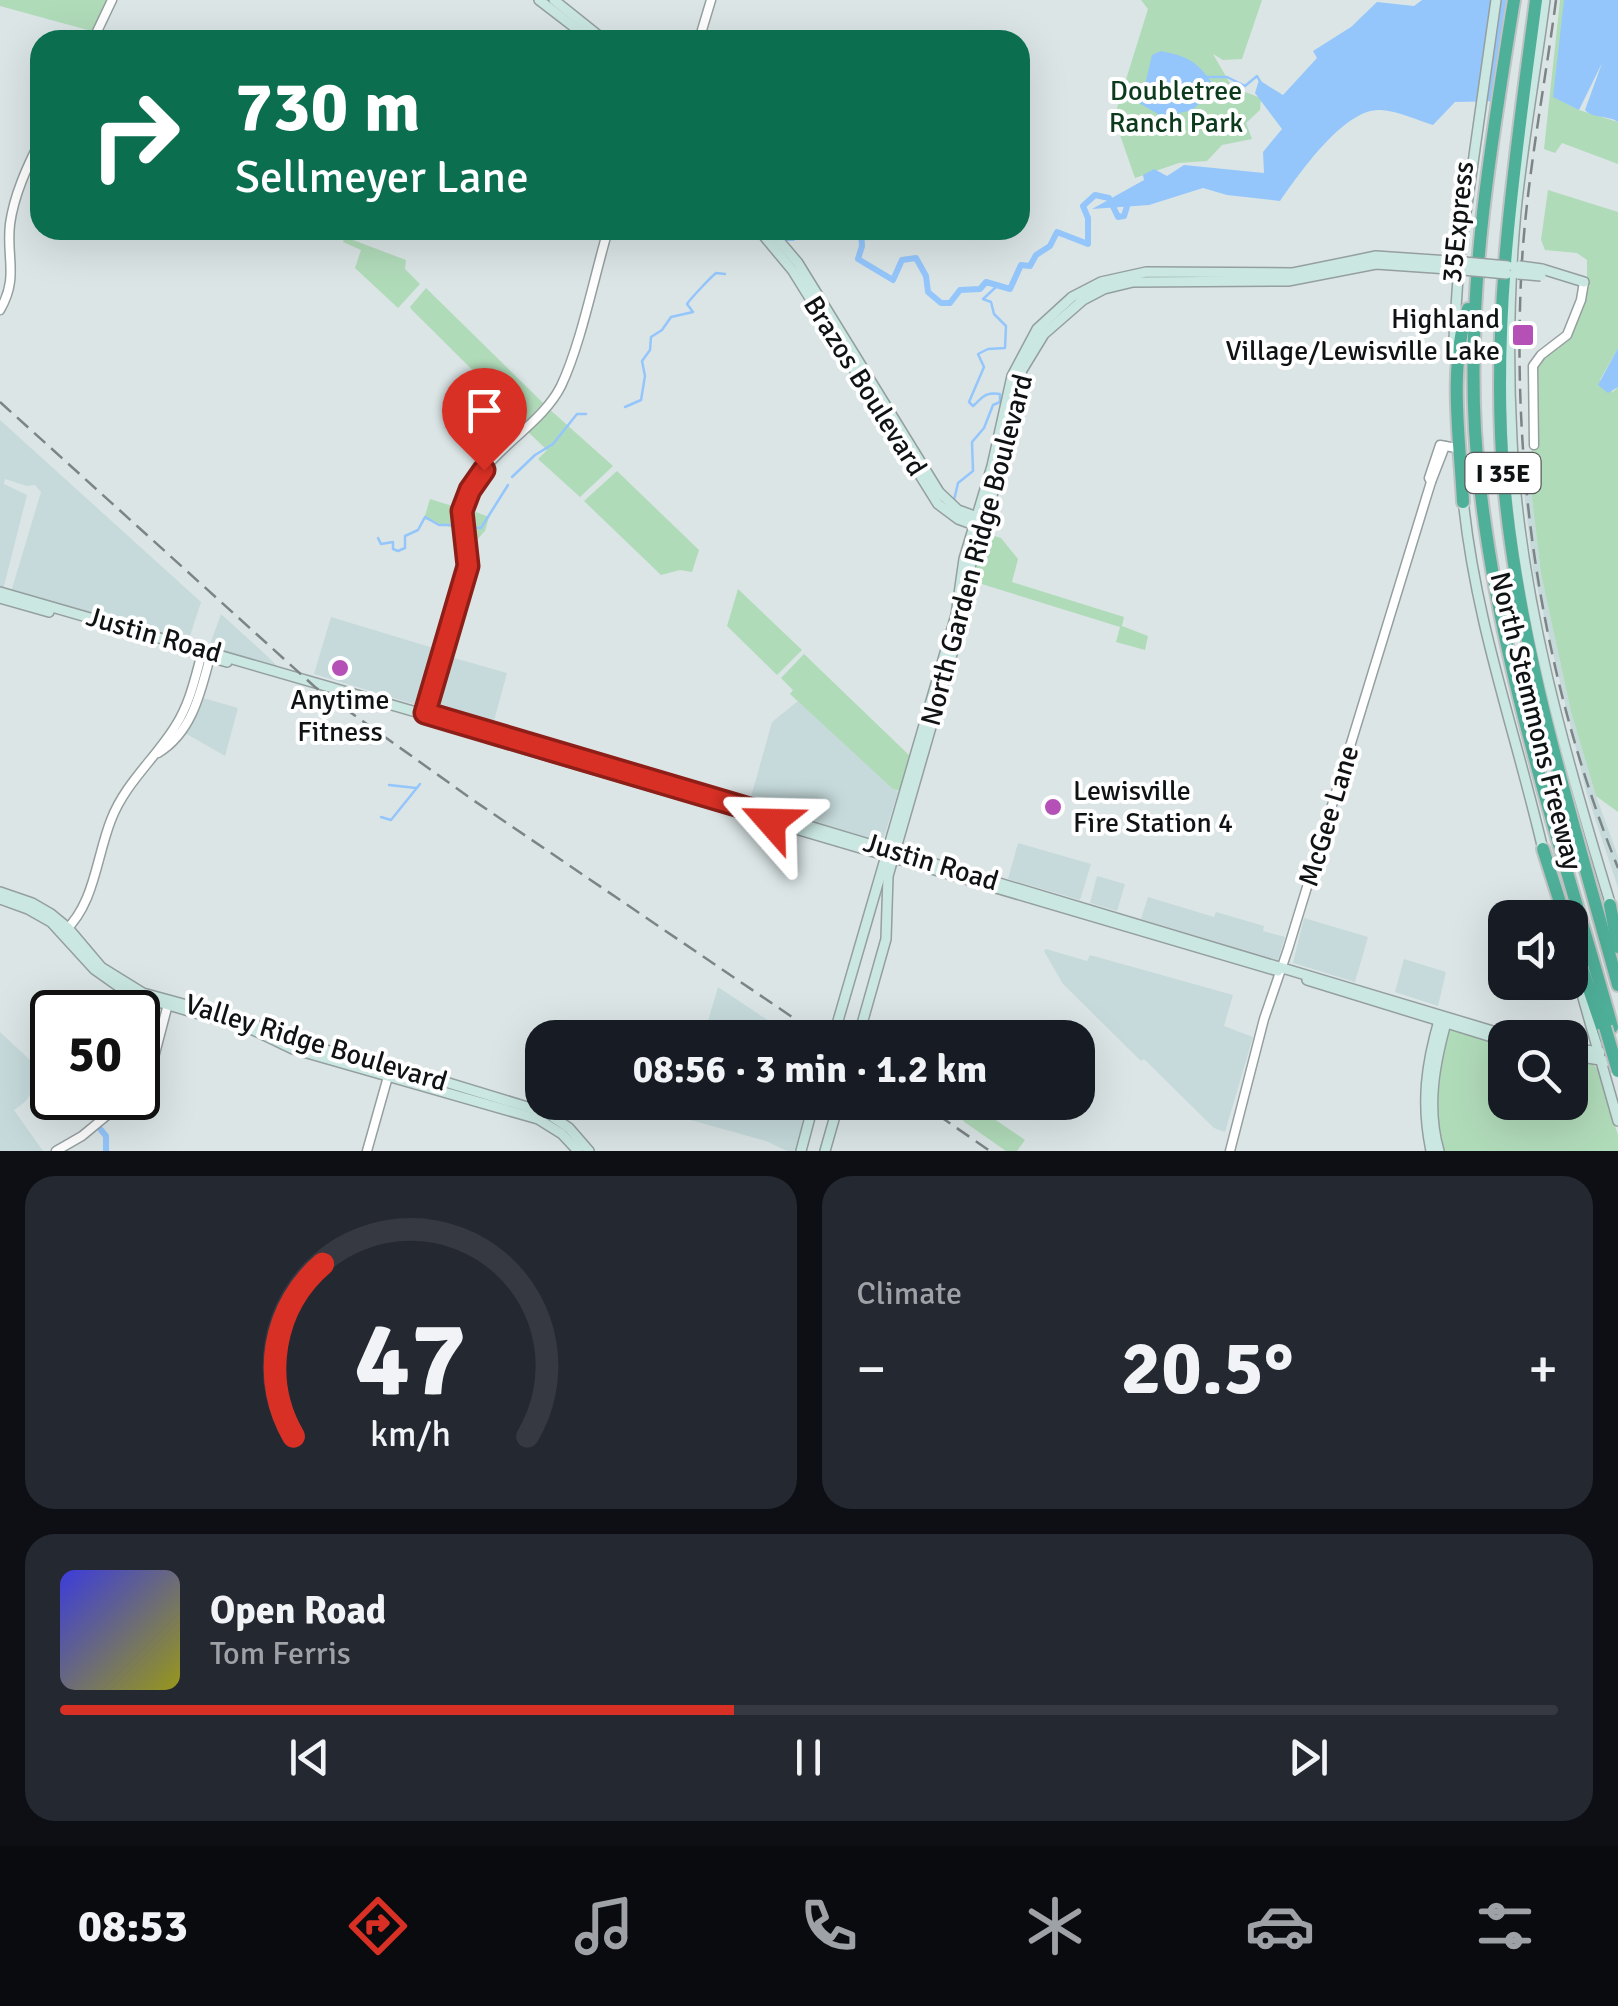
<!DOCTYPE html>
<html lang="en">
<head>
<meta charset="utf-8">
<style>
	:root { --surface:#171b24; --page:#242831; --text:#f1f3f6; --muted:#9ea1a6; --line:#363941; --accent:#d93025 }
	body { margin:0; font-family:Signika,sans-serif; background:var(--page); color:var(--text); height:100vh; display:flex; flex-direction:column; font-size:38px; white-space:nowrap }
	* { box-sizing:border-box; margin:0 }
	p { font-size:32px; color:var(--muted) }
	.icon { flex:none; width:55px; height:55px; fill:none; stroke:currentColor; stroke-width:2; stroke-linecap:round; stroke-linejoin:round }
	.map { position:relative; height:1151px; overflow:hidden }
	.details { display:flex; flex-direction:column; gap:25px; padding:25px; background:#0d0f14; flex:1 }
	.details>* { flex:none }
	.banner { position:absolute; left:30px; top:30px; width:1000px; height:210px; border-radius:30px; box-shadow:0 10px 40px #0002; background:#0b6e4f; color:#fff; overflow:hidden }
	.tools { position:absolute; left:1488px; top:900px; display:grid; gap:20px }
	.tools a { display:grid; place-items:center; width:100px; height:100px; border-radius:20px; background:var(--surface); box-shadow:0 10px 40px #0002; font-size:50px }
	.speed { position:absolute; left:30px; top:990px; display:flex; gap:20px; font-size:50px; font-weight:700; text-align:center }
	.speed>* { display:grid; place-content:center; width:130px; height:130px; border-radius:50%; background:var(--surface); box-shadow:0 10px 40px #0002; line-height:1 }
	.speed .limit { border:5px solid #111; border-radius:15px; background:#fff; color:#111 }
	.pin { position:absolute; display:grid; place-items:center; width:85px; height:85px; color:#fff; margin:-102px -42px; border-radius:50% 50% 50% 0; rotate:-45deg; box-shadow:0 0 10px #0007 }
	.pin .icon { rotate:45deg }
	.me { position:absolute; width:110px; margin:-55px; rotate:295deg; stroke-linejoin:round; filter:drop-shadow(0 0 8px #0008) }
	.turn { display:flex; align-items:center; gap:35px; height:210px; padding:0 40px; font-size:45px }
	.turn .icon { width:130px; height:130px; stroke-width:2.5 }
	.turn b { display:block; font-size:70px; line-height:85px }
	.big { font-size:75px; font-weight:800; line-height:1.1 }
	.details .widget { flex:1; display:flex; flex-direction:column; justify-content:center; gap:15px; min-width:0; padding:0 35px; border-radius:30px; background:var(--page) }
	.details .dial { align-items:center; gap:0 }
	.dial svg { height:260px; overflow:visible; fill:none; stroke:var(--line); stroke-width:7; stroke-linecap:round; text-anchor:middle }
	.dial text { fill:var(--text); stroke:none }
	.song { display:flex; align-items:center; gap:30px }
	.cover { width:120px; height:120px; border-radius:15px; background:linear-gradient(135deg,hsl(240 70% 55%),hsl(60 70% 35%)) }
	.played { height:10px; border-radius:5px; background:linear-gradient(90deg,var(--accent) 45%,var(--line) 45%) }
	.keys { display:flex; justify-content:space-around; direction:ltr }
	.heat { display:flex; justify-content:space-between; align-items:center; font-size:55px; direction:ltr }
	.details .tiles { flex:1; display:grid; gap:25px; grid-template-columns:1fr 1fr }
	.widget:last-child { grid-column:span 2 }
	.trip { position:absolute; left:525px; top:1020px; width:570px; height:100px; border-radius:30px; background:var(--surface); box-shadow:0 10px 40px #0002; font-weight:800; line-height:100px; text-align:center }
	.dock { display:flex; height:160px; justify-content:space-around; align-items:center; background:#090b0e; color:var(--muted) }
	.dock .icon { width:70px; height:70px }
	.dock .on { color:var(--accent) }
	.dock b { font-size:45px; color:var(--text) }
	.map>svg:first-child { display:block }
	.built { fill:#c6dadb }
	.green { fill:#b0dbb9 }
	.water { fill:#94c6fc }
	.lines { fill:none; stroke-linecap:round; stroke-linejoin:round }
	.stream { stroke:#94c6fc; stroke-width:2.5 }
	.river { stroke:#94c6fc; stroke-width:6 }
	.tertiary-casing { stroke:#959f9f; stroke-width:11 }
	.secondary-casing { stroke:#959f9f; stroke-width:12 }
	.motorway-casing { stroke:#c1c2c2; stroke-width:16 }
	.tertiary { stroke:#fff; stroke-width:8 }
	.secondary { stroke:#cae7e1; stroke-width:9 }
	.motorway { stroke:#4fb09a; stroke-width:12 }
	.rail { stroke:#7d8485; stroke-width:2.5; stroke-dasharray:15 8; stroke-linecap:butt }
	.secondary-bridge-casing { stroke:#959f9f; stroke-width:12; stroke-linecap:butt }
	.motorway-bridge-casing { stroke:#c1c2c2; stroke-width:16; stroke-linecap:butt }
	.secondary-bridge { stroke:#cae7e1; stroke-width:9 }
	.motorway-bridge { stroke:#4fb09a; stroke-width:12 }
	.route-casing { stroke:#8d1f18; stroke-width:25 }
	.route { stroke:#d93025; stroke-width:18 }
	.poi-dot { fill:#b551b6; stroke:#fff; stroke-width:4 }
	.labels { text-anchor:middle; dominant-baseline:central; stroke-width:8; stroke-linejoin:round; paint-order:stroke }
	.shield { fill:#fff; stroke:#585a5a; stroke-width:2.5 }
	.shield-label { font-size:25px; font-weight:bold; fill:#101314 }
	.park-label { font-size:28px; fill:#0b3b1c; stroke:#fff }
	.street-label { font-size:28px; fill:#101314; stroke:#fff }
	.poi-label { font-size:28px; fill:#101314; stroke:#fff; text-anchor:end }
</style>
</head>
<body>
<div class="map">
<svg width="1618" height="1151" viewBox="0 0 1618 1151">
	<rect width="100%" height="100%" fill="#dbe5e6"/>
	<g class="built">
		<polygon points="0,420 201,602 188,642 11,592 41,492 35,485 27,486 5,479 4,484 27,495 3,590 0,589"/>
		<polygon points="1528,465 1541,574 1571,712 1596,796 1618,856 1618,888 1586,791 1533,570 1521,466"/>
		<polygon points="221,614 265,654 279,668 209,647"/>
		<polygon points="331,617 440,650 423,707 314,674"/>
		<polygon points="447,656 507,673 492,728 432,710"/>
		<polygon points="203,698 238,708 225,756 185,733"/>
		<polygon points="798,701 898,792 884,837 876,842 749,804 772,722"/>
		<polygon points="1018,843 1091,864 1080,900 1008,879"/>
		<polygon points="1097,876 1125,884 1117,911 1090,903"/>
		<polygon points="1148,897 1214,917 1216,912 1264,926 1263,931 1285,937 1278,960 1141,919"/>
		<polygon points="1304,918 1368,937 1355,982 1293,963"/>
		<polygon points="1046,949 1087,961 1090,955 1233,995 1224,1026 1253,1037 1225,1132 1214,1128 1144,1059 1141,1061 1063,984 1044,951"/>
		<polygon points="1404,959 1446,972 1438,1006 1395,992"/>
		<polygon points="718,987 793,1037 703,1038"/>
		<polygon points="0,1032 45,1074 25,1102 14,1110 43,1151 0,1151"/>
		<polygon points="684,1103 812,1103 798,1151 787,1151 766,1141 680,1117"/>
	</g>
	<g class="green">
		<polygon points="0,0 110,0 95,32 0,6"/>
		<polygon points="1141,0 1262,0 1242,59 1223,60 1213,54 1232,87 1261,98 1260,110 1246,123 1252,139 1222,145 1207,161 1179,163 1135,178 1114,118 1148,9"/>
		<polygon points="1560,0 1564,0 1562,101 1579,110 1618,122 1618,164 1562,143 1555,153 1544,149"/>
		<polygon points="1548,190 1618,212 1618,348 1600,380 1613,392 1618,387 1618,812 1596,796 1571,712 1541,574 1528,465 1536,438 1537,368 1545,355 1562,344 1572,332 1587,288 1587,260 1577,253 1545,250 1541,240"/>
		<polygon points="345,237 406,260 405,269 420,284 398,308 355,268 361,250 343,242"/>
		<polygon points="426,288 543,403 525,422 412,310 410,307"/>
		<polygon points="547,407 613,466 580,497 538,459 547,450 526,430"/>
		<polygon points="617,471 699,550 692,572 680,570 661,575 584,501"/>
		<polygon points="430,499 459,508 456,529 424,519"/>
		<polygon points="468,509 489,517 485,531 472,545 465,527"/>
		<polygon points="985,533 1001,538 1018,559 1012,582 1124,617 1122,626 1148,636 1145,650 1116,642 1120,627 972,581"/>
		<polygon points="738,589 802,650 777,675 727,626"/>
		<polygon points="804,654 911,757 900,791 893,789 790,694 793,690 781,678"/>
		<polygon points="1451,1028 1505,1044 1505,1102 1570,1102 1570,1060 1593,1064 1598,1070 1618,1135 1618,1151 1441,1151 1435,1118 1440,1078 1436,1075 1447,1032"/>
		<polygon points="974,1105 1025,1140 1017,1151 1006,1151 963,1121"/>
	</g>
	<g class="water">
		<path d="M1422,0H1518L1506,101L1455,102L1433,125C1417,120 1397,111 1381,110C1345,107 1299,174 1280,201L1227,195L1203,188L1149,205L1092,209L1144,180L1143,175L1154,169L1167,176L1184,165L1264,173L1263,152L1282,129L1255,93L1259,80L1283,95L1317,58L1313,51L1351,27L1377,2L1414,6Z"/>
		<path d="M1564,0H1618V122C1608,115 1593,119 1585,110L1602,63L1579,110L1553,97Z"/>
		<path d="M1161,51C1191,57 1199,63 1216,89L1192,110L1163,117L1134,100L1144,89L1152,55Z"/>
		<polygon points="1618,348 1618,387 1608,393 1598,385"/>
	</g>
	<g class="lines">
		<g class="stream">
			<polyline points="1207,77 1227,77 1245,86 1257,76 1261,83"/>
			<path d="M625,407L641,400L645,376L642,361L650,350L651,337L662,330L671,317L693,312L687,304C691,298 711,277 716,273L725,274"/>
			<polyline points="512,477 535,455 553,444 577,414 586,414"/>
			<path d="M954,500L958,483L973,471L972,442L984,428L993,405L1000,402V394C985,392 983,397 973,406L969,402L984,367L978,354L988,349L1005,348L1006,326L994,314L991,302L983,299L996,287"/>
			<polyline points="466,527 481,528 508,485"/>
			<polyline points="378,538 381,544 393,542 393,549 398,551 405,548 405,536 418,530 425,517 439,525 453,525"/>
			<polyline points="389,785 416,788"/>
			<polyline points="381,817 391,820 420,784"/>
		</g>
		<g class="river">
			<polyline points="861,230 862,246 858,259 893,280 902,260 916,258 926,276 928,292 941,303 950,303 960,290 980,289 986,282 1010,289 1021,265 1030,266 1036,255 1050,246 1057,232 1088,244 1088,218 1083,206 1095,195 1109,198 1118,217 1124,216 1129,200"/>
			<polyline points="786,238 793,238 797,230"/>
			<polyline points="101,1111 107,1098"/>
			<polyline points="101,1130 106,1136 106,1151"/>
		</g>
		<g class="tertiary-casing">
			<g id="tertiary">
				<polyline points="93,40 112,0"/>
				<polyline points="699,40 711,0"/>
				<path d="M0,310C19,277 6,258 10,224C14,195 27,167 40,141"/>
				<polyline points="1534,445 1533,366 1541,355 1567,335 1581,300 1584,282"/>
				<polyline points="1431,482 1445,446"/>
				<path d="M423,719L469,566C471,548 459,532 462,513C473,456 538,432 561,386C581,344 594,277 608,230"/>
				<path d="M158,753C193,732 201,690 211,653"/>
				<path d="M64,932C95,903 96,858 111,820C125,783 156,758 176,725C190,703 195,678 202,653"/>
				<polyline points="138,1087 152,1065 168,1004"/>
				<polyline points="56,1151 82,1136 128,1098"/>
				<polyline points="367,1151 389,1073"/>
				<polyline points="1230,1151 1264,1019 1288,949 1431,482 1429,478 1440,445 1456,448"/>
			</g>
		</g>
		<g class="secondary-casing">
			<g id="secondary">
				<polyline points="539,0 591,40"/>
				<polyline points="554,0 604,40"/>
				<path d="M1545,0C1536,70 1523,141 1516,211C1509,286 1508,365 1512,440C1519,596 1566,759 1612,909"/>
				<polyline points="759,230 793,271 938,504 958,519 980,527"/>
				<polyline points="770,230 798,263 939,492 958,510 980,518"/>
				<polyline points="1542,269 1584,282"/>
				<polyline points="1453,354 1459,262 1496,0"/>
				<path d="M1463,499C1476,626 1516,732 1544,854"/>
				<polyline points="0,592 749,808 1516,1038"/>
				<polyline points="0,598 49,612"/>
				<polyline points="189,651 227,662"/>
				<polyline points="487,738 1278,971"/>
				<polyline points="0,892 32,903 51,914 68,928 101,967 143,993 249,1022 295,1042 419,1074 547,1113 569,1128 589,1151"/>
				<polyline points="0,899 28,909 51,922 94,969 128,993 253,1030 293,1049 538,1119 562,1134 578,1151"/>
				<polyline points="1570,952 1618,1121"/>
				<polyline points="1307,980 1505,1041"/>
				<polyline points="833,1038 956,615 964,559 992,466 1012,376 1037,329 1072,297 1101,282 1146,272 1293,273 1376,256 1464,262"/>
				<polyline points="858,1038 886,939 888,876 963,616 970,567 1002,463 1005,430 1022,370 1044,334 1083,300 1104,289 1133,282 1288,281 1376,264 1463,270"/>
				<polyline points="1570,1048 1600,1052"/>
				<polyline points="1570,1055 1618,1063"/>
				<polyline points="801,1151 814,1102"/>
				<polyline points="825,1151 839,1102"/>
				<path d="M1431,1151C1421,1103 1426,1064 1440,1017"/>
				<path d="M1439,1151C1426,1106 1435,1062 1447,1019"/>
			</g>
		</g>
		<g class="motorway-casing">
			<g id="motorway">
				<path d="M1514,0C1491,143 1467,285 1475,430C1488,634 1557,831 1612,1027"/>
				<path d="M1536,0C1515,161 1490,320 1504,483C1519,652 1573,821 1618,985"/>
				<path d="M1463,502C1460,440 1448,368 1468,309"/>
				<polyline points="1543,849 1565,918"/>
				<polyline points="1610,905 1618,947"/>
				<polyline points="1570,933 1606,1039"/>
			</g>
		</g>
		<use href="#tertiary" class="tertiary"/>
		<use href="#secondary" class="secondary"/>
		<use href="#motorway" class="motorway"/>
		<g class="rail">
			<path d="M1556,0C1544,92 1525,186 1521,279C1512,481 1543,681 1618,868"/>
			<polyline points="0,402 315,687 473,800 823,1038"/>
			<polyline points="919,1102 990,1151"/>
		</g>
		<g class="secondary-bridge-casing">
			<g id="secondary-bridge">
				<polyline points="1464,262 1508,266"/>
				<polyline points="1519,266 1542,269"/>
				<polyline points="1463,270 1507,274"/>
				<polyline points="1518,274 1541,276"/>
			</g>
		</g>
		<g class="motorway-bridge-casing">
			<polyline id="motorway-bridge" points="1605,1027 1618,1071"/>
		</g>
		<use href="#secondary-bridge" class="secondary-bridge"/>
		<use href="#motorway-bridge" class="motorway-bridge"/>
	</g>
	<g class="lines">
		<g class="route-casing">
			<polyline id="route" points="484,470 470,490 462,511 468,566 425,713 773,816 771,822"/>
		</g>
		<use href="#route" class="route"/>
	</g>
	<g class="poi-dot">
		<rect x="1511" y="323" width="24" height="24" rx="5"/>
		<circle cx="340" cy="668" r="10"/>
		<circle cx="1053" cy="807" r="10"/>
	</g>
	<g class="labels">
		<rect class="shield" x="1465.5" y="453" width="75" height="40" rx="8"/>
		<g class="shield-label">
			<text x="1503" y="473">I 35E</text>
		</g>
		<g class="park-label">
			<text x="1176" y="91">Doubletree<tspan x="1176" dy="32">Ranch Park</tspan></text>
		</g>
		<g class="street-label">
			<text transform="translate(1458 222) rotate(-84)">35Express</text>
			<text transform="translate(865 386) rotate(58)">Brazos Boulevard</text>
			<text transform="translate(977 550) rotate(-75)">North Garden Ridge Boulevard</text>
			<text transform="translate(154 635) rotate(16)">Justin Road</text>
			<text transform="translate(1536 721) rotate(76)">North Stemmons Freeway</text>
			<text transform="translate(1329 816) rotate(-73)">McGee Lane</text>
			<text transform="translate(931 862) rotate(17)">Justin Road</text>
			<text transform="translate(316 1043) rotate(17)">Valley Ridge Boulevard</text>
		</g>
		<g class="poi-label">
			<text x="1500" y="319">Highland<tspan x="1500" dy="32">Village/Lewisville Lake</tspan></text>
			<text x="340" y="700" text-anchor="middle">Anytime<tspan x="340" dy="32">Fitness</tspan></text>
			<text x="1073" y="791" text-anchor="start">Lewisville<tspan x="1073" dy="32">Fire Station 4</tspan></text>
		</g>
	</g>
</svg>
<div class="tools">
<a><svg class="icon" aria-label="sound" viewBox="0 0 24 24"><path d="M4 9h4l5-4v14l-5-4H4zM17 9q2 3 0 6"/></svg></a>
<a><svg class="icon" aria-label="search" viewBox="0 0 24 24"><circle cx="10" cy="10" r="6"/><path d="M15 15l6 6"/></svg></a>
</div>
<div class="speed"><div class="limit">50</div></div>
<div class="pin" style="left:484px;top:470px;background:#d93025"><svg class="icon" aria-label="arrive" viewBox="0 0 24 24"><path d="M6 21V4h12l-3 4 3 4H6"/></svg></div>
<svg class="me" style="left:771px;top:822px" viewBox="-20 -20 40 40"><path d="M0-17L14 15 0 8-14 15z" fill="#d93025" stroke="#fff" stroke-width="4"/></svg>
<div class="trip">08:56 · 3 min · 1.2 km</div>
<div class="banner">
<div class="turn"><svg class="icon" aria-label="right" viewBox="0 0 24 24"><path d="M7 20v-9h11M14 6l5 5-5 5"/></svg><div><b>730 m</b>Sellmeyer Lane</div></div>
</div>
</div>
<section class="details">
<div class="tiles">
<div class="widget dial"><svg viewBox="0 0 100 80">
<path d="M14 69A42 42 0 1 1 86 69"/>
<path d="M14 69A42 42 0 0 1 23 16" stroke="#d93025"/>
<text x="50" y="56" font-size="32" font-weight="700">47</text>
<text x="50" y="72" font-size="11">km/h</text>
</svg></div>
<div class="widget"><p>Climate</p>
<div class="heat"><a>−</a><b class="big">20.5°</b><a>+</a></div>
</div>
<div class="widget">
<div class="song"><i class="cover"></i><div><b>Open Road</b><p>Tom Ferris</p></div></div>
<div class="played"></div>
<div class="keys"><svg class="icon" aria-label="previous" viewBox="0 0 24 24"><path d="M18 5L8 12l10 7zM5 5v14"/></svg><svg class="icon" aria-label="pause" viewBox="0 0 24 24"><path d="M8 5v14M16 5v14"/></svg><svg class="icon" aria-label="next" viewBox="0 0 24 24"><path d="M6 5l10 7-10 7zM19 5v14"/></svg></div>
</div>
</div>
</section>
<nav class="dock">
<b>08:53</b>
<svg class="icon on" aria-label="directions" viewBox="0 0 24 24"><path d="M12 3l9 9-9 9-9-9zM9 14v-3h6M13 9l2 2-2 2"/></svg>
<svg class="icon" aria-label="music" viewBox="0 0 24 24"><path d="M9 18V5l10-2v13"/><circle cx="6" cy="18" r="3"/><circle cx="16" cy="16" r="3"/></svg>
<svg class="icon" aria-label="phone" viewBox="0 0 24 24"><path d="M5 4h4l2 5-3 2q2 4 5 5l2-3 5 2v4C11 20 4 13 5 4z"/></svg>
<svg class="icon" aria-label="climate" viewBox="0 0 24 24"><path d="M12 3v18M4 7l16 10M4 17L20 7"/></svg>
<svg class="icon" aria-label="car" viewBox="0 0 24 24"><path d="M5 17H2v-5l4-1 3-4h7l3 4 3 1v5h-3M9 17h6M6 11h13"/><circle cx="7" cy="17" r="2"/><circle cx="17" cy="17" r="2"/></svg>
<svg class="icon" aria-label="filters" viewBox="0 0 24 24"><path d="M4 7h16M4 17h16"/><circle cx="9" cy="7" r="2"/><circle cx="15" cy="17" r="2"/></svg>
</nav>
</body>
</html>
